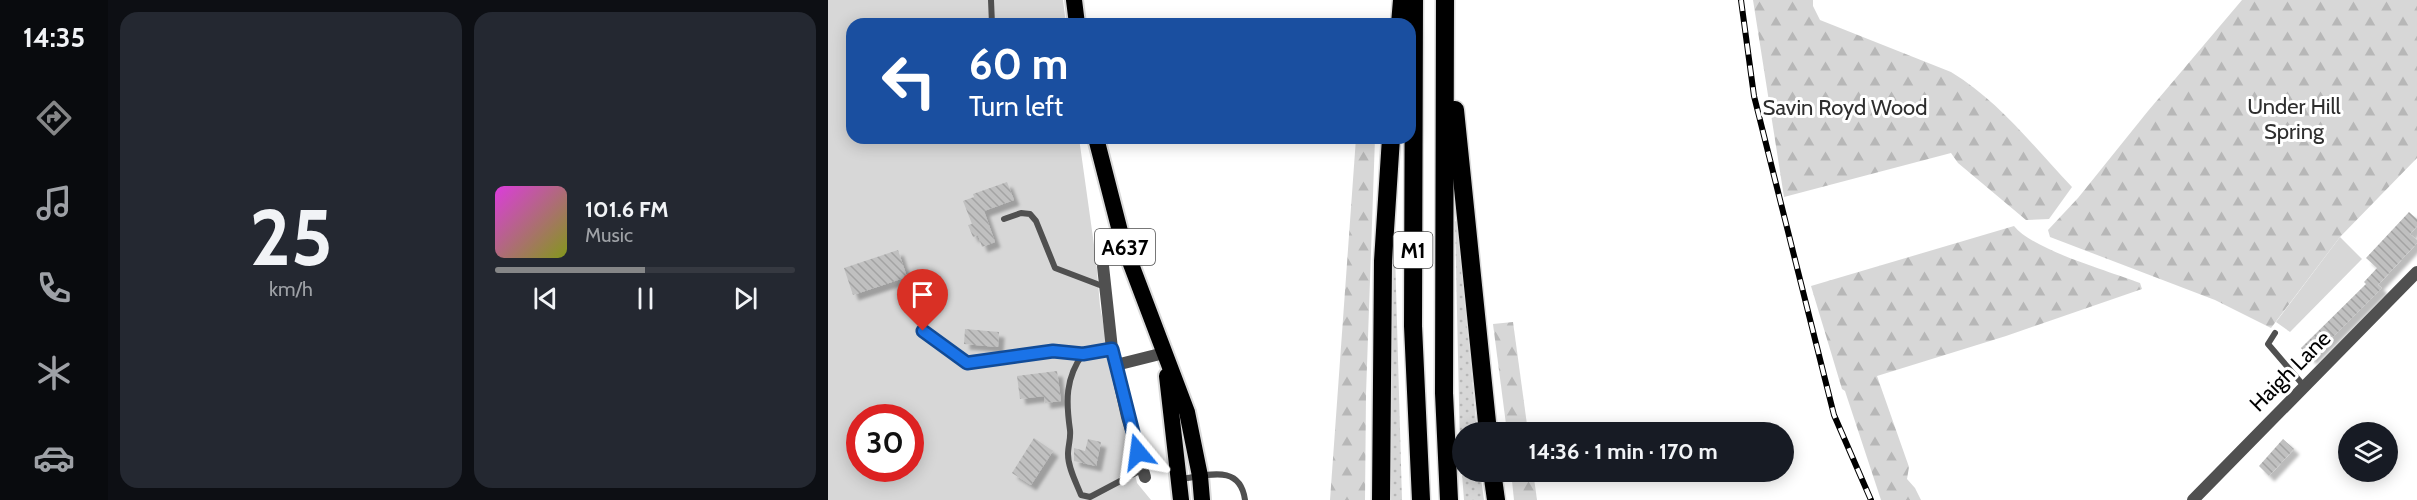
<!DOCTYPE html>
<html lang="en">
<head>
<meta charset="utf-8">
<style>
	:root { --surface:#171b24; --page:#242831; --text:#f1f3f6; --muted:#9ea1a6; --line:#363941; --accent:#858687 }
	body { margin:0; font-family:Cabin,sans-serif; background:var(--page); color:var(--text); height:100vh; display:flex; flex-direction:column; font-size:22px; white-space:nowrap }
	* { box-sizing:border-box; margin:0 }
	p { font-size:20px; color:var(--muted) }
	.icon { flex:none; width:33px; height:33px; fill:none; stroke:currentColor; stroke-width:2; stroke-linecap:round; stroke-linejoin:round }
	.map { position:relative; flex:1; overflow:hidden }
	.details { display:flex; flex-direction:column; gap:12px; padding:12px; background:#0d0f14; width:720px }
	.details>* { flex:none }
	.top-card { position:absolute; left:18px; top:18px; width:570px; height:126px; border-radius:18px; box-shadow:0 3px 15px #0003; background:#1a4fa0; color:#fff; overflow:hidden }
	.buttons { position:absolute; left:1510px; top:422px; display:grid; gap:12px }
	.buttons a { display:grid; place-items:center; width:60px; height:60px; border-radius:50%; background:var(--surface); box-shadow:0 3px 15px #0003; font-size:30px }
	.speed { position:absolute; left:18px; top:404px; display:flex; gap:12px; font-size:30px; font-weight:700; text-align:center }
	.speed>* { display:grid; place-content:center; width:78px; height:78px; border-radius:50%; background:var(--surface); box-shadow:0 3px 15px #0003; line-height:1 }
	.speed .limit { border:9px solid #d22; background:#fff; color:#111 }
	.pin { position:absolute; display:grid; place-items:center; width:51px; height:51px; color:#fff; margin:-62px -26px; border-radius:50% 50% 50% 0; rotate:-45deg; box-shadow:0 0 6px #0007 }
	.pin .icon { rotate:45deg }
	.me { position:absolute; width:66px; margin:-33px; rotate:344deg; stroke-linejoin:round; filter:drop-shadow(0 0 4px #0008) }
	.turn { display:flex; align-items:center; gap:21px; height:126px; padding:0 24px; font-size:27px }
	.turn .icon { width:78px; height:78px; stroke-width:2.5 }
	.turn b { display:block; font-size:42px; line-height:51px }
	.details .tile { flex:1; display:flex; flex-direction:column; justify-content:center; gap:9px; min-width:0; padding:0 21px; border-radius:18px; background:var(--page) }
	.details .dial { align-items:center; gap:0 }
	.dial b { font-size:78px; line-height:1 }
	.song { display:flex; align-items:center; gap:18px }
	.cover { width:72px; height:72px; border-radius:9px; background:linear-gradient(135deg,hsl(300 70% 55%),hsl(70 70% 35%)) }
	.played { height:6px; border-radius:3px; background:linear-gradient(90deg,var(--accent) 50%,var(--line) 50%) }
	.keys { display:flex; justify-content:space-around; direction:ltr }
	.details .tiles { flex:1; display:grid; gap:12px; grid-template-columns:repeat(2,1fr) }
	.trip { position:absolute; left:624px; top:422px; width:342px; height:60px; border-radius:30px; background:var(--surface); box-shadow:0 3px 15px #0003; font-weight:800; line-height:60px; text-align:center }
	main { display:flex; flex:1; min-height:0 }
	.tab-bar { display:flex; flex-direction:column; width:108px; justify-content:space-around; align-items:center; background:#090b0e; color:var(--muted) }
	.tab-bar .icon { width:42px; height:42px }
	.tab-bar .selected { color:var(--accent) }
	.tab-bar b { font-size:27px; color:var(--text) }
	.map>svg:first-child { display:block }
	.grass { fill:url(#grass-dots) }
	.forest { fill:url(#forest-firs) }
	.green { fill:#d7d7d7; fill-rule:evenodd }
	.building { fill:url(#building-back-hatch); filter:url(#shadow) }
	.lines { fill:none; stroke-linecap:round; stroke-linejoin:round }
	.trunk-casing { stroke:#dbdbdb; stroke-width:20 }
	.motorway-casing { stroke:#dbdbdb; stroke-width:21 }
	.service { stroke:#505050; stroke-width:6 }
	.minor { stroke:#505050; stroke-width:12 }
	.tertiary { stroke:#505050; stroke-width:12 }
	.trunk { stroke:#000; stroke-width:16 }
	.motorway { stroke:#000; stroke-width:18 }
	.rail-casing { stroke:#000; stroke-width:6 }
	.rail { stroke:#fff; stroke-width:4; stroke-dasharray:11; stroke-linecap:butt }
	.route-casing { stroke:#114b97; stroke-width:15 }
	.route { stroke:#1a73e8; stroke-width:10 }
	.labels { text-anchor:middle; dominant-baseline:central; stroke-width:6; stroke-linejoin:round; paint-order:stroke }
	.shield { fill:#fff; stroke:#4c4c4c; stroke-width:1.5 }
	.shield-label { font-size:21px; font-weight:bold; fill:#000 }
	.park-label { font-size:22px; fill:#2e2e2e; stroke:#fff }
	.street-label { font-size:22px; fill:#000; stroke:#fff }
</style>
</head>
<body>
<main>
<nav class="tab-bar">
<b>14:35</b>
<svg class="icon selected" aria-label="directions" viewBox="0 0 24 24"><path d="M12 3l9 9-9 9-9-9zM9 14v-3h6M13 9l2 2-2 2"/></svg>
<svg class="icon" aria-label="music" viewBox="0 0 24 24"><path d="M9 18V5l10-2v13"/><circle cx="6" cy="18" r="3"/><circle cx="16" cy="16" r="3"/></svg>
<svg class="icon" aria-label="phone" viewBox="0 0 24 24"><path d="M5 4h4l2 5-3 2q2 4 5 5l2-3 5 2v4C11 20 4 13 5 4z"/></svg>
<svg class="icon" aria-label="climate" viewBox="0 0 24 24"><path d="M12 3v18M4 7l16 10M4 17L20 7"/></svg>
<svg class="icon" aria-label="car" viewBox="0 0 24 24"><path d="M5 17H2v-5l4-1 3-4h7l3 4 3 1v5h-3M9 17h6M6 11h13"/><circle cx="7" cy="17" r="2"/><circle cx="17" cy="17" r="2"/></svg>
</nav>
<section class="details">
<div class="tiles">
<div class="tile dial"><b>25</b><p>km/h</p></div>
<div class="tile">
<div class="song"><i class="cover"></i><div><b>101.6 FM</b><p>Music</p></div></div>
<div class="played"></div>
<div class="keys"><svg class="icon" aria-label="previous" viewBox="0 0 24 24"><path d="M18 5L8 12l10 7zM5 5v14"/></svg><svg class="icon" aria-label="pause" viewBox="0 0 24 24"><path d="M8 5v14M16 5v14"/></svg><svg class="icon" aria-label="next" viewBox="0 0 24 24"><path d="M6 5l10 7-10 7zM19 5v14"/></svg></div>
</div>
</div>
</section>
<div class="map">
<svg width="1589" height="500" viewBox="0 0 1589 500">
	<defs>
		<pattern id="grass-dots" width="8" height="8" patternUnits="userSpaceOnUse" patternTransform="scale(1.5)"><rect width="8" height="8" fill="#d7d7d7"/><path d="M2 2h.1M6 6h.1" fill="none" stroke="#b7b7b7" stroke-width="1.8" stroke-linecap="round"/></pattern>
		<pattern id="forest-firs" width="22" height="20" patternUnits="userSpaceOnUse" patternTransform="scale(1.5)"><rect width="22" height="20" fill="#d7d7d7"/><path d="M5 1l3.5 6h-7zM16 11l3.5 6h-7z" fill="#b7b7b7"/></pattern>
		<pattern id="building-back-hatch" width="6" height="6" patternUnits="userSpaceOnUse" patternTransform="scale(1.5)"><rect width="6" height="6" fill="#c0c0c0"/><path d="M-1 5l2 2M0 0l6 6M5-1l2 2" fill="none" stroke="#a3a3a3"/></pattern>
		<filter id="shadow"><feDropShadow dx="5.5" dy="5.5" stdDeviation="1.5" flood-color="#0004"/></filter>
	</defs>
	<rect width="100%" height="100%" fill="#fff"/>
	<g class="grass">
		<polygon points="566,217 574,500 559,500 558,361"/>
		<polygon points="627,221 630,223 649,432 634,432 634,471 652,471 656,500 636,500 632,447"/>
	</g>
	<g class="forest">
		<path d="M925,0H985V6L992,20L1123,72C1171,101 1206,147 1244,187L1221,219L1198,220L1130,163L1123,153L956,197Z"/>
		<polygon points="1414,0 1589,0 1589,158 1512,237 1443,328 1387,300 1222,237 1220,230 1250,198 1320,111"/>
		<polygon points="528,138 547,138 538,394 537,500 502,500"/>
		<path d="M1186,226C1205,250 1281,271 1312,283L1314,289L1178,336L1049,376L1081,467L1079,479L1087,488L1093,500H1053L1017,391L1014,389L983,286Z"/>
		<polygon points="685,322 700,432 679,432 665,324"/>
		<polygon points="683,471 705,471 709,500 686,500"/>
	</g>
	<g class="green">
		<path d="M0,0H235L238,24H24V138H251L268,259L272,306L285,375L309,483L323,500H0ZM32,417H82V468H32Z"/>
		<polygon points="1512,237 1534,259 1462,332 1448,322"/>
	</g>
	<g class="building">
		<polygon points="179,182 186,200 156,211 167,242 154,247 150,235 145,237 140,225 144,224 135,201 146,197 145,194"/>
		<polygon points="1581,212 1589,219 1589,226 1582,234 1589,240 1589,243 1550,285 1554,288 1483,359 1473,348 1538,284 1536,282 1549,268 1538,258"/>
		<polygon points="70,250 79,277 25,295 16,268"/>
		<polygon points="137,329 171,332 170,347 136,344"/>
		<polygon points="229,371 233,401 217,403 216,396 192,399 189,376"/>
		<polygon points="206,438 225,451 203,485 184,473"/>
		<polygon points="260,439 273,442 268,466 246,461 246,448 257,451"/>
		<polygon points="1455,439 1466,449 1441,476 1431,466"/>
	</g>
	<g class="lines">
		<g class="trunk-casing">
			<g id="trunk">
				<polyline points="246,0 249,24"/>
				<polyline points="268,138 295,243 359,412 372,476 374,500"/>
				<polyline points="339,376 353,500"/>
			</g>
		</g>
		<g class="motorway-casing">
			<g id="motorway">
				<polyline points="586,0 585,326 593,500"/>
				<polyline points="617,0 616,393 621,500"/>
				<polyline points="572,24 574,0"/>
				<polyline points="627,110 660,432"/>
				<polyline points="664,471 668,500"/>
				<polyline points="553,500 555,261 563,138"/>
			</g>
		</g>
		<g class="service">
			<polyline points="163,0 164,24"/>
			<polyline points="176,219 193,213 202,214 208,221 227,268 277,287"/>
			<polyline points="95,331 139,363 225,351 255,354"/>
			<polyline points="1447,333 1440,344 1476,386"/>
			<path d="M284,349L255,354C237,378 238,402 242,430C243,438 240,446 240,454C240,468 248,482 253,495L262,497L315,469"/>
			<path d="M352,479C379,476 412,463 417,500"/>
		</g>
		<g class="minor">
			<polyline points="275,266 284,349 299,417 317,477"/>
			<polyline points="288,365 336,353"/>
		</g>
		<polyline class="tertiary" points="1365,500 1589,272"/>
		<use href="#trunk" class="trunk"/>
		<use href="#motorway" class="motorway"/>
		<g class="rail-casing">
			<polyline id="rail" points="913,0 926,96 1006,415 1043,500"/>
		</g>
		<use href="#rail" class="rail"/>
	</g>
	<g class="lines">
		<g class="route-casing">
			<polyline id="route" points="95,331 139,363 225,351 255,354 284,349 310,452"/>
		</g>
		<use href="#route" class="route"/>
	</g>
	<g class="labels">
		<g class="shield">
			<rect x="267" y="229" width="60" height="36" rx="4.5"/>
			<rect x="565.5" y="232" width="39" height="36" rx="4.5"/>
		</g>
		<g class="shield-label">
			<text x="297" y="247">A637</text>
			<text x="585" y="250">M1</text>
		</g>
		<g class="park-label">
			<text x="1466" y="106">Under Hill<tspan x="1466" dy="25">Spring</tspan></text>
			<text x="1017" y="107">Savin Royd Wood</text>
		</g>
		<g class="street-label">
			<text transform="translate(1462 371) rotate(-45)">Haigh Lane</text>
		</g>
	</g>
</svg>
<div class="buttons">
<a><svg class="icon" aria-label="layers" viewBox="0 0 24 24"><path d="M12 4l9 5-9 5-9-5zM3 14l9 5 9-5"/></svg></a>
</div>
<div class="speed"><div class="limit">30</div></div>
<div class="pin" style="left:95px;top:331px;background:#d93025"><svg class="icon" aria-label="arrive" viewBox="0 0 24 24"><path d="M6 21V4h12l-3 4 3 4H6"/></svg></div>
<svg class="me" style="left:310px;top:452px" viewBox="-20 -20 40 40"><path d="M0-17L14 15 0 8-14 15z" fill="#1a73e8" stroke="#fff" stroke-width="4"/></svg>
<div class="trip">14:36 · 1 min · 170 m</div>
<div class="top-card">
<div class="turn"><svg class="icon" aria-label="left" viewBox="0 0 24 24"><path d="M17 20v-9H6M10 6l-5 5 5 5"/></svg><div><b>60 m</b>Turn left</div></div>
</div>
</div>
</main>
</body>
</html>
